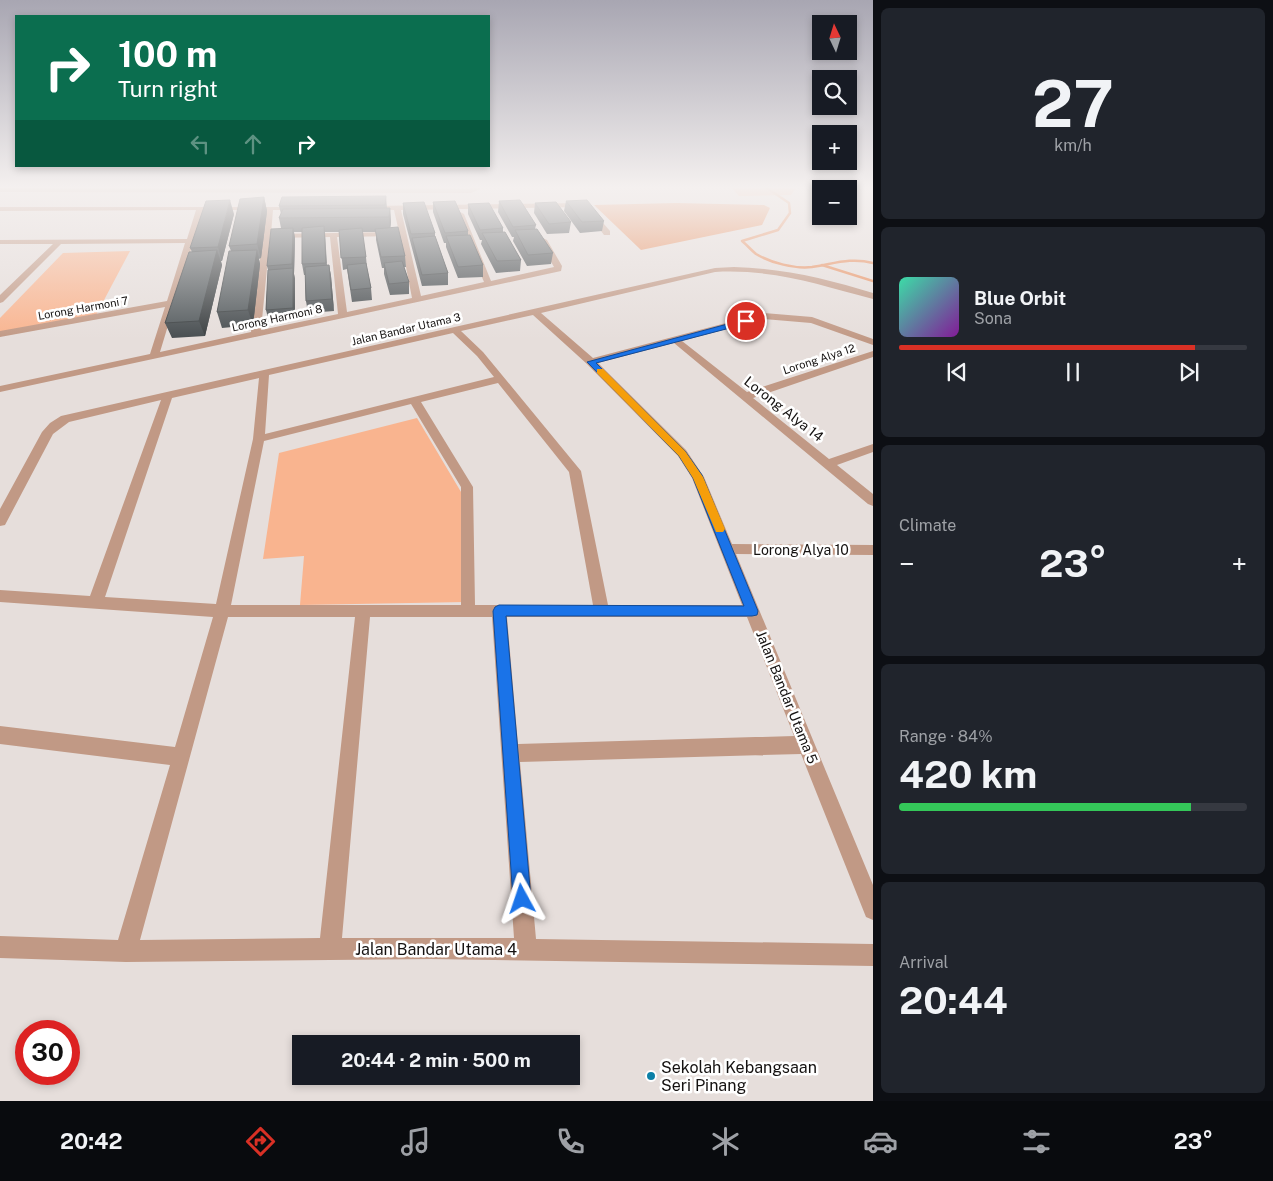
<!DOCTYPE html>
<html lang="en">
<head>
<meta charset="utf-8">
<style>
	:root { --surface:#171b24; --page:#20242c; --text:#f1f3f6; --muted:#9ea1a6; --line:#363941; --accent:#d93025 }
	body { margin:0; font-family:"Public Sans",sans-serif; background:var(--page); color:var(--text); height:100vh; display:flex; flex-direction:column; font-size:19px; white-space:nowrap }
	* { box-sizing:border-box; margin:0 }
	p { font-size:16px; color:var(--muted) }
	.icon { flex:none; width:28px; height:28px; fill:none; stroke:currentColor; stroke-width:2; stroke-linecap:round; stroke-linejoin:round }
	.map { position:relative; flex:1; overflow:hidden }
	.drawer { display:flex; flex-direction:column; gap:8px; padding:8px; background:#0d0f14; width:400px }
	.drawer>* { flex:none }
	.guide { position:absolute; left:15px; top:15px; width:475px; height:152px; border-radius:0px; box-shadow:0 2px 8px #0003; background:#0b6e4f; color:#fff; overflow:hidden }
	.needle { width:32px; rotate:356deg }
	.tools { position:absolute; left:812px; top:15px; display:grid; gap:10px }
	.tools a { display:grid; place-items:center; width:45px; height:45px; border-radius:0px; background:var(--surface); box-shadow:0 2px 8px #0003; font-size:25px }
	.speed { position:absolute; left:15px; top:1020px; display:flex; gap:10px; font-size:25px; font-weight:700; text-align:center }
	.speed>* { display:grid; place-content:center; width:65px; height:65px; border-radius:50%; background:var(--surface); box-shadow:0 2px 8px #0003; line-height:1 }
	.speed .limit { border:8px solid #d22; background:#fff; color:#111 }
	.pin { position:absolute; display:grid; place-items:center; width:42px; height:42px; color:#fff; margin:-21px; border:2px solid #fff; border-radius:50%; box-shadow:0 1px 5px #0007 }
	.me { position:absolute; width:55px; margin:-28px; rotate:355deg; stroke-linejoin:round; filter:drop-shadow(0 0 4px #0008) }
	.turn { display:flex; align-items:center; gap:18px; height:105px; padding:0 20px; font-size:22px }
	.turn .icon { width:65px; height:65px; stroke-width:2.5 }
	.turn b { display:block; font-size:35px; line-height:42px }
	.lanes { display:flex; align-items:center; height:48px; padding:0 20px; background:#0003; justify-content:center; gap:25px; direction:ltr }
	.lanes .off { opacity:.35 }
	.big { font-size:38px; font-weight:700; line-height:1.1 }
	.drawer .tile { flex:1; display:flex; flex-direction:column; justify-content:center; gap:8px; min-width:0; padding:0 18px; border-radius:8px; background:var(--page) }
	.drawer .dial { align-items:center; gap:0 }
	.dial b { font-size:65px; line-height:1 }
	.song { display:flex; align-items:center; gap:15px }
	.cover { width:60px; height:60px; border-radius:8px; background:linear-gradient(135deg,hsl(160 70% 55%),hsl(290 70% 35%)) }
	.played { height:5px; border-radius:2px; background:linear-gradient(90deg,var(--accent) 85%,var(--line) 85%) }
	.keys { display:flex; justify-content:space-around; direction:ltr }
	.heat { display:flex; justify-content:space-between; align-items:center; font-size:28px; direction:ltr }
	.charge { height:8px; border-radius:4px; background:linear-gradient(90deg,#34c759 84%,var(--line) 0) }
	.trip { position:absolute; left:292px; top:1035px; width:288px; height:50px; border-radius:0px; background:var(--surface); box-shadow:0 2px 8px #0003; font-weight:700; line-height:50px; text-align:center }
	.dock { display:flex; height:80px; justify-content:space-around; align-items:center; background:#090b0e; color:var(--muted) }
	.dock .icon { width:35px; height:35px }
	.dock .current { color:var(--accent) }
	.dock b { font-size:22px; color:var(--text) }
	main { display:flex; flex:1; min-height:0 }
	.map>svg:first-child { display:block }
	.green { fill:#f9b48f }
	.water { fill:#e89060 }
	.lines { fill:none; stroke-linecap:round; stroke-linejoin:round }
	.stream { stroke:#e89060; stroke-width:2.5 }
	.street { fill:#c19985; fill-rule:evenodd }
	.wall { fill:#474d50 }
	.shaded-wall { fill:#3a3f41 }
	.building { fill:#535a5d; stroke:#3a3f41 }
	.route { fill:#1a73e8; stroke:#114b97 }
	.slow { fill:#f59e0b }
	.poi-dot { fill:#0c80a7; stroke:#fff; stroke-width:2 }
	.labels { text-anchor:middle; dominant-baseline:central; stroke-width:5; stroke-linejoin:round; paint-order:stroke }
	.far-street-label { font-size:11px; fill:#151211; stroke:#fff }
	.street-label { font-size:14px; fill:#151211; stroke:#fff }
	.near-street-label { font-size:16px; fill:#151211; stroke:#fff }
	.near-poi-label { font-size:16px; fill:#151211; stroke:#fff; text-anchor:start }
</style>
</head>
<body>
<main>
<div class="map">
<svg width="873" height="1101" viewBox="0 0 873 1101">
	<rect width="100%" height="100%" fill="#e6dedb"/>
	<g class="green">
		<polygon points="730,186 797,186 791,195 739,196"/>
		<polygon points="130,251 95,317 0,335 0,318 63,253"/>
		<polygon points="417,418 464,497 466,602 300,605 304,556 263,559 279,453"/>
	</g>
	<polygon class="water" points="676,203 764,205 770,208 762,225 641,250 594,205"/>
	<g class="lines">
		<g class="stream">
			<path d="M764,186L789,203L790,213L778,230L742,241C747,245 751,250 756,254C771,263 795,269 812,267C833,264 851,257 873,263"/>
			<polyline points="822,265 873,281"/>
		</g>
		<g class="street">
			<polygon points="474,186 480,186 480,189 471,193 0,192 0,188 470,189"/>
			<path d="M580,203L589,207L610,231V235H604L585,209L579,207L401,210L421,296L484,282L456,214L460,212L464,214L491,281L554,267L539,240L543,238L547,240L562,266L561,271L0,392V386L150,354L165,307L0,337V331L167,301L185,243L61,244L3,302L0,303V295L53,244H0V240L187,239L196,210L0,211V207H299L300,208L297,210H273L271,234L399,232L394,210L366,209V207L368,206ZM203,210H266L251,332L160,352ZM400,236L412,298L347,312L337,237ZM330,237L338,314L261,330L270,238Z"/>
			<path d="M734,267C782,268 828,279 873,293V299C817,284 774,269 715,272L541,313L593,358L764,313L812,317L873,339V345L811,323L764,319L682,341L747,392L873,351V357L753,398L829,459L873,444V452L837,465L873,494V506L868,504L674,343L598,363L686,450L704,477L732,544L873,545V555L736,554L873,885V920L866,917L801,754L520,762L536,939L873,944V966L431,959L126,962L0,958V936L118,940L170,765L0,744V726L175,747L213,617L0,602V590L90,596L161,400L69,422L53,434L5,525L0,526V509L42,432L50,423L61,416L715,268ZM533,315L587,364L678,456L692,478L742,605H608L581,471L483,352L461,331ZM453,333L477,356L494,377L265,434L269,375ZM259,378L253,439L216,604L105,597L172,398ZM498,383L569,472L593,605H475L473,487L421,402ZM411,404L461,487V605H231L264,441ZM228,617H355L320,938L140,940ZM370,617H492L514,938H342ZM507,617H747L794,736L518,744Z"/>
		</g>
	</g>
	<g class="wall">
		<polygon points="386,196 387,208 390,208 391,222 390,228 405,256 406,267 404,267 409,282 409,294 390,295 384,274 384,268 382,268 376,240 376,232 362,232 366,257 367,268 371,288 372,300 352,302 347,269 343,270 339,232 325,232 327,265 329,265 331,276 334,311 308,313 306,301 305,275 304,275 302,264 302,232 294,232 295,238 294,274 295,279 295,319 269,322 266,310 268,270 267,266 281,228 279,218 281,214 279,206"/>
		<polygon points="264,197 267,211 261,258 259,259 260,264 253,325 222,328 217,312 231,251 229,246"/>
		<polygon points="499,201 536,225 535,229 553,253 551,264 527,266 513,241 514,237 512,237 498,212"/>
		<polygon points="566,201 604,221 602,231 580,233 564,211"/>
		<polygon points="433,202 468,231 468,235 483,265 483,277 458,278 446,247 446,243 444,243 433,212"/>
		<polygon points="403,203 435,233 435,236 448,273 448,285 422,286 403,214"/>
		<polygon points="535,203 571,222 569,233 547,234 534,213"/>
		<polygon points="468,204 503,228 503,232 521,260 520,271 496,273 481,244 482,240 480,240 468,214"/>
		<polygon points="234,214 222,261 221,261 222,265 205,336 172,338 165,323 192,252 190,248"/>
	</g>
	<g class="shaded-wall">
		<polygon points="264,197 267,211 261,258 257,244"/>
		<polygon points="230,200 234,214 222,261 218,247"/>
		<polygon points="390,208 391,222 390,231 389,217"/>
		<polygon points="293,228 295,238 294,274 295,279 295,319 293,308 293,270 292,264"/>
		<polygon points="217,250 222,265 205,336 199,321"/>
		<polygon points="257,250 260,264 253,325 248,310"/>
		<polygon points="329,265 331,276 334,311 332,299"/>
	</g>
	<g class="building">
		<polygon points="386,196 385,205 279,206 282,197"/>
		<polygon points="264,197 257,244 229,246 240,199"/>
		<polygon points="230,200 218,247 190,248 206,201"/>
		<polygon points="520,200 536,225 513,227 499,201"/>
		<polygon points="587,200 604,221 582,222 566,201"/>
		<polygon points="455,201 468,231 445,233 433,202"/>
		<polygon points="424,202 435,233 411,234 403,203"/>
		<polygon points="556,202 571,222 549,224 535,203"/>
		<polygon points="489,203 503,228 480,230 468,204"/>
		<polygon points="390,208 389,217 279,218 283,209"/>
		<polygon points="324,226 326,263 302,264 302,228"/>
		<polygon points="398,227 405,256 381,257 375,229"/>
		<polygon points="293,228 292,264 267,266 271,229"/>
		<polygon points="362,228 366,257 341,258 339,230"/>
		<polygon points="537,229 553,253 528,255 515,230"/>
		<polygon points="505,232 521,260 497,261 482,233"/>
		<polygon points="470,235 483,265 458,267 446,236"/>
		<polygon points="435,236 448,273 422,275 412,238"/>
		<polygon points="217,250 199,321 165,323 189,252"/>
		<polygon points="257,250 248,310 217,312 229,251"/>
		<polygon points="402,261 409,282 389,284 384,263"/>
		<polygon points="366,263 371,288 351,290 347,265"/>
		<polygon points="329,265 332,299 306,301 305,267"/>
		<polygon points="293,268 293,308 266,310 268,270"/>
	</g>
	<linearGradient id="sky" x2="0" y2="1"><stop stop-color="#a8a6b2"/><stop offset="0.55" stop-color="#f4f0ef"/><stop offset="1" stop-color="#f4f0ef" stop-opacity="0"/></linearGradient>
	<rect width="873" height="340" fill="url(#sky)"/>
	<polygon class="route" points="746,319 749,320 749,323 596,363 685,451 702,475 758,611 757,615 752,616 506,616 531,899 528,905 522,907 516,905 513,899 493,611 495,607 499,605 744,606 693,478 679,456 587,362"/>
	<polygon class="slow" points="597,369 603,369 685,451 703,477 725,529 723,532 716,532 693,478 679,456 597,373"/>
	<circle class="poi-dot" cx="651" cy="1076" r="5"/>
	<g class="labels">
		<g class="far-street-label">
			<text transform="translate(83 308) rotate(-10)">Lorong Harmoni 7</text>
			<text transform="translate(277 318) rotate(-12)">Lorong Harmoni 8</text>
			<text transform="translate(406 329) rotate(-13)">Jalan Bandar Utama 3</text>
			<text transform="translate(819 359) rotate(-18)">Lorong Alya 12</text>
		</g>
		<g class="street-label">
			<text transform="translate(784 409) rotate(38)">Lorong Alya 14</text>
			<text x="801" y="550">Lorong Alya 10</text>
			<text transform="translate(787 697) rotate(68)">Jalan Bandar Utama 5</text>
		</g>
		<g class="near-street-label">
			<text x="436" y="949">Jalan Bandar Utama 4</text>
		</g>
		<g class="near-poi-label">
			<text x="661" y="1067">Sekolah Kebangsaan<tspan x="661" dy="18">Seri Pinang</tspan></text>
		</g>
	</g>
</svg>
<div class="tools">
<a><svg class="needle" viewBox="-14 -14 28 28"><path d="M0-13l5 13h-10z" fill="#e53935"/><path d="M0 13l5-13h-10z" fill="#9ea1a6"/></svg></a>
<a><svg class="icon" aria-label="search" viewBox="0 0 24 24"><circle cx="10" cy="10" r="6"/><path d="M15 15l6 6"/></svg></a>
<a>+</a>
<a>−</a>
</div>
<div class="speed"><div class="limit">30</div></div>
<div class="pin" style="left:746px;top:321px;background:#d93025"><svg class="icon" aria-label="arrive" viewBox="0 0 24 24"><path d="M6 21V4h12l-3 4 3 4H6"/></svg></div>
<svg class="me" style="left:522px;top:899px" viewBox="-20 -20 40 40"><path d="M0-17L14 15 0 8-14 15z" fill="#1a73e8" stroke="#fff" stroke-width="4"/></svg>
<div class="trip">20:44 · 2 min · 500 m</div>
<div class="guide">
<div class="turn"><svg class="icon" aria-label="right" viewBox="0 0 24 24"><path d="M7 20v-9h11M14 6l5 5-5 5"/></svg><div><b>100 m</b>Turn right</div></div>
<div class="lanes"><svg class="icon off" aria-label="left" viewBox="0 0 24 24"><path d="M17 20v-9H6M10 6l-5 5 5 5"/></svg><svg class="icon off" aria-label="ahead" viewBox="0 0 24 24"><path d="M12 20V5M6 11l6-6 6 6"/></svg><svg class="icon" aria-label="right" viewBox="0 0 24 24"><path d="M7 20v-9h11M14 6l5 5-5 5"/></svg></div>
</div>
</div>
<section class="drawer">
<div class="tile dial"><b>27</b><p>km/h</p></div>
<div class="tile">
<div class="song"><i class="cover"></i><div><b>Blue Orbit</b><p>Sona</p></div></div>
<div class="played"></div>
<div class="keys"><svg class="icon" aria-label="previous" viewBox="0 0 24 24"><path d="M18 5L8 12l10 7zM5 5v14"/></svg><svg class="icon" aria-label="pause" viewBox="0 0 24 24"><path d="M8 5v14M16 5v14"/></svg><svg class="icon" aria-label="next" viewBox="0 0 24 24"><path d="M6 5l10 7-10 7zM19 5v14"/></svg></div>
</div>
<div class="tile"><p>Climate</p>
<div class="heat"><a>−</a><b class="big">23°</b><a>+</a></div>
</div>
<div class="tile"><p>Range · 84%</p><b class="big">420 km</b><div class="charge"></div></div>
<div class="tile"><p>Arrival</p><b class="big">20:44</b></div>
</section>
</main>
<nav class="dock">
<b>20:42</b>
<svg class="icon current" aria-label="directions" viewBox="0 0 24 24"><path d="M12 3l9 9-9 9-9-9zM9 14v-3h6M13 9l2 2-2 2"/></svg>
<svg class="icon" aria-label="music" viewBox="0 0 24 24"><path d="M9 18V5l10-2v13"/><circle cx="6" cy="18" r="3"/><circle cx="16" cy="16" r="3"/></svg>
<svg class="icon" aria-label="phone" viewBox="0 0 24 24"><path d="M5 4h4l2 5-3 2q2 4 5 5l2-3 5 2v4C11 20 4 13 5 4z"/></svg>
<svg class="icon" aria-label="climate" viewBox="0 0 24 24"><path d="M12 3v18M4 7l16 10M4 17L20 7"/></svg>
<svg class="icon" aria-label="car" viewBox="0 0 24 24"><path d="M5 17H2v-5l4-1 3-4h7l3 4 3 1v5h-3M9 17h6M6 11h13"/><circle cx="7" cy="17" r="2"/><circle cx="17" cy="17" r="2"/></svg>
<svg class="icon" aria-label="filters" viewBox="0 0 24 24"><path d="M4 7h16M4 17h16"/><circle cx="9" cy="7" r="2"/><circle cx="15" cy="17" r="2"/></svg>
<b>23°</b>
</nav>
</body>
</html>
